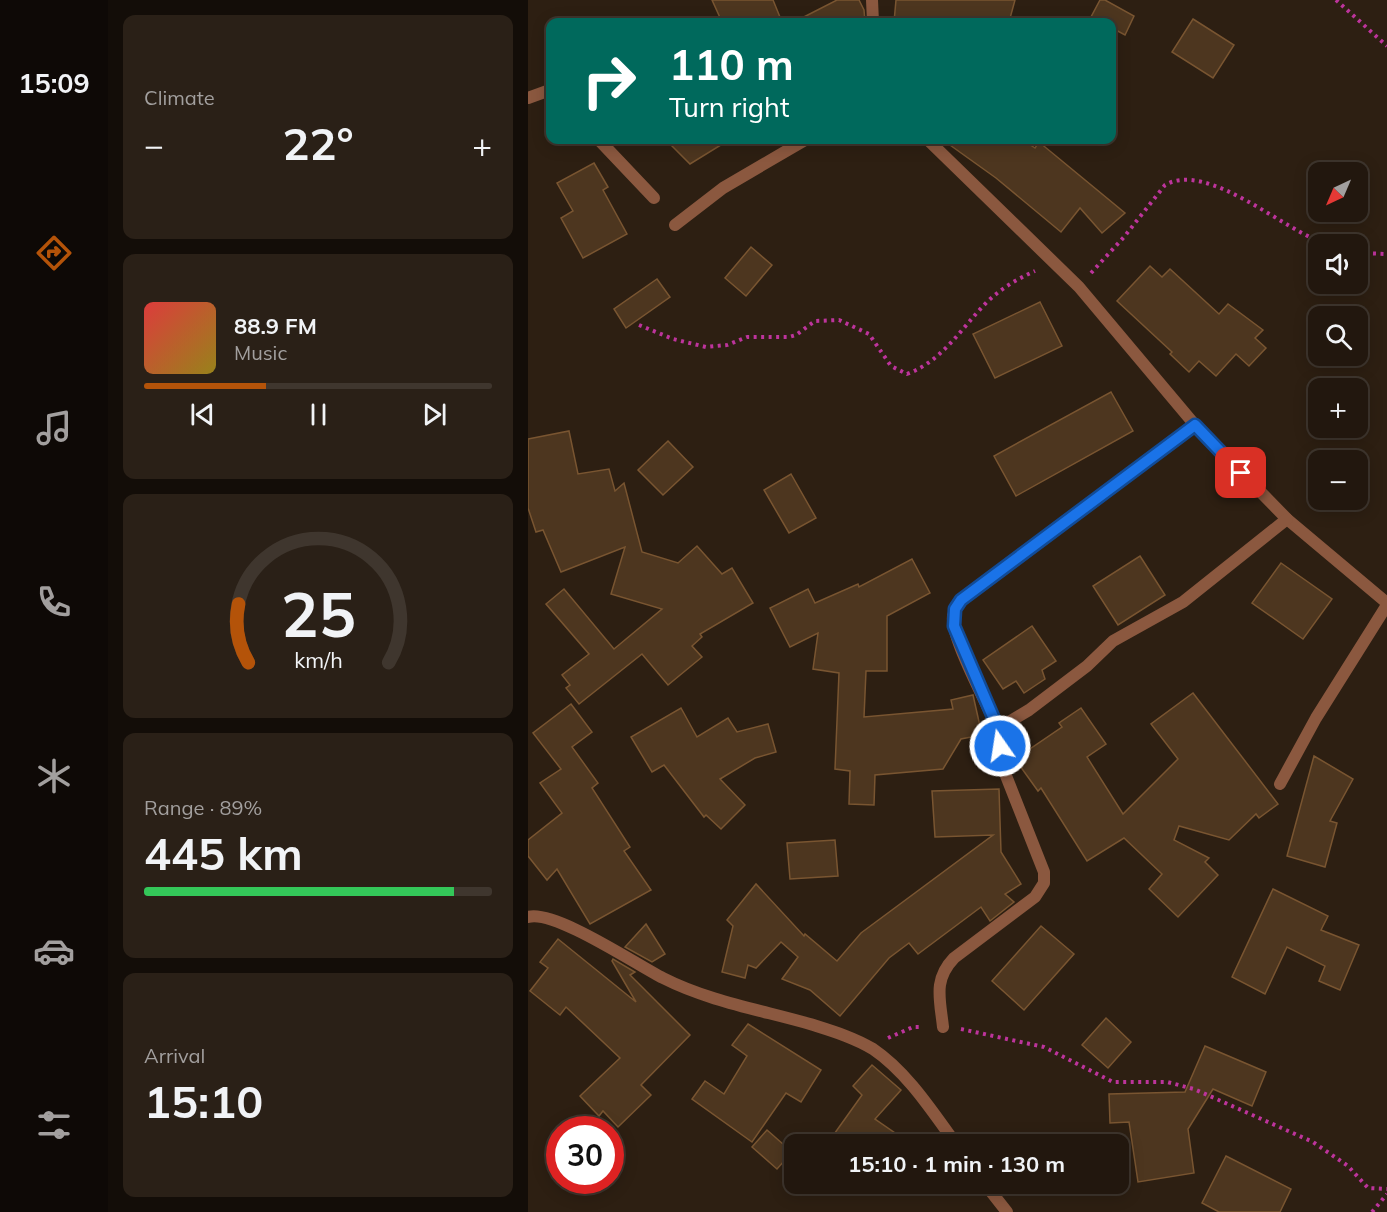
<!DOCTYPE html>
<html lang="en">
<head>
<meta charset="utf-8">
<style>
	:root { --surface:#22170e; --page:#2a2017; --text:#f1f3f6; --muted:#a29f9e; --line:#3f362e; --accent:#b45309 }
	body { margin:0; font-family:Mulish,sans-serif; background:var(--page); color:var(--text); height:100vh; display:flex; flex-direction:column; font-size:22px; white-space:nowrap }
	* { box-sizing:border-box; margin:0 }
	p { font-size:20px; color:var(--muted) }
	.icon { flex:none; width:33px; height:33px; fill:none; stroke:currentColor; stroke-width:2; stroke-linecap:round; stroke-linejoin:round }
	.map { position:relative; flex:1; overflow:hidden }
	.details { display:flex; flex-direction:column; gap:15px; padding:15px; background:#130d08; width:420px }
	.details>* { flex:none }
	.top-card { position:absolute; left:18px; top:18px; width:570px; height:126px; border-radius:12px; box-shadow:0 3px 15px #0003,0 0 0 2px var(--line); background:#00695c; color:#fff; overflow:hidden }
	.needle { width:39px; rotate:224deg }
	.controls { position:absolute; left:780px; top:162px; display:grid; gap:12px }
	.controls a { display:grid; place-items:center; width:60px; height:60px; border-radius:12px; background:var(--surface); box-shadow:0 3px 15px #0003,0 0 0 2px var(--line); font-size:30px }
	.speed { position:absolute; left:18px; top:1116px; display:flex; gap:12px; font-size:30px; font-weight:700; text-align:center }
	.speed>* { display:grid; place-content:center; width:78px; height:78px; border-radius:50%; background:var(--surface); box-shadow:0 3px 15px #0003,0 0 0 2px var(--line); line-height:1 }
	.speed .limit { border:9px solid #d22; background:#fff; color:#111 }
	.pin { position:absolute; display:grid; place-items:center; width:51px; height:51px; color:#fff; margin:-26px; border-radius:12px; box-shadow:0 3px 9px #0006 }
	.me { position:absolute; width:66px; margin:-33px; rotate:347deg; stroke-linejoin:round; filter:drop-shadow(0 0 4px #0008) }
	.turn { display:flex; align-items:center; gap:21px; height:126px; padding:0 24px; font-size:27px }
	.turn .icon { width:78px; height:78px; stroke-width:2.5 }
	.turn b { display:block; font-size:42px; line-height:51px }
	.big { font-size:45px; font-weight:700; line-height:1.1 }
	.details .card { flex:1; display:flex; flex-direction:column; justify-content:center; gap:9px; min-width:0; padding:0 21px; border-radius:12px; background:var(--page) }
	.details .dial { align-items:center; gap:0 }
	.dial svg { height:156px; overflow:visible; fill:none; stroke:var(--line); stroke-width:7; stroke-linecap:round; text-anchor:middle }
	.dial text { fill:var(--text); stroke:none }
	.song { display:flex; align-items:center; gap:18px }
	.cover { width:72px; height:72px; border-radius:9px; background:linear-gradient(135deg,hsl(0 70% 55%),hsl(50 70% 35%)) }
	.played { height:6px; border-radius:3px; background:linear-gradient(90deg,var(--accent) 35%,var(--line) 35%) }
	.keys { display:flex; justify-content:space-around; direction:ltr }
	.heat { display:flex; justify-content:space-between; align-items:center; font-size:33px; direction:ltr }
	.charge { height:9px; border-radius:4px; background:linear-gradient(90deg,#34c759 89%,var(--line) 0) }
	.trip { position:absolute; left:256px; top:1134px; width:345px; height:60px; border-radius:12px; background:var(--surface); box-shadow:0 3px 15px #0003,0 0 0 2px var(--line); font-weight:700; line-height:60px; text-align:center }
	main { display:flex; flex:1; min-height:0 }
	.tab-bar { display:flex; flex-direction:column; width:108px; justify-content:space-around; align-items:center; background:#0e0906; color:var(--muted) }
	.tab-bar .icon { width:42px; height:42px }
	.tab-bar .current { color:var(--accent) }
	.tab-bar b { font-size:27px; color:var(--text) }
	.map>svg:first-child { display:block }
	.building { fill:#4d361f; stroke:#795531; stroke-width:1.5 }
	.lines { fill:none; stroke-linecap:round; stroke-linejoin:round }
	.path { stroke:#bd349c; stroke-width:4; stroke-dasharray:3 4.5; stroke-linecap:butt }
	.minor { stroke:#8b583f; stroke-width:12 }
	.route-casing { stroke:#114b97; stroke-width:15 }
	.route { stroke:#1a73e8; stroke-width:10 }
</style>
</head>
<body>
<main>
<nav class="tab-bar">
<b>15:09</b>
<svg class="icon current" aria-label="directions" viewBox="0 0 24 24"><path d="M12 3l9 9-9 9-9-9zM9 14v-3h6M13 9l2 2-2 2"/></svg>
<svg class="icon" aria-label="music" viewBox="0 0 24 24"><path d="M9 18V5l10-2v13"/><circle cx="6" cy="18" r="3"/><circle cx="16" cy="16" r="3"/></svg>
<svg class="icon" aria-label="phone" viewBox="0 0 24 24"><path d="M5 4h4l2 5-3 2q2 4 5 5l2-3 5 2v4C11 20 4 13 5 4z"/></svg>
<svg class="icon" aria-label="climate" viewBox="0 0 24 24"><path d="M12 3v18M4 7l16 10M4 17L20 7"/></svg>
<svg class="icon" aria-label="car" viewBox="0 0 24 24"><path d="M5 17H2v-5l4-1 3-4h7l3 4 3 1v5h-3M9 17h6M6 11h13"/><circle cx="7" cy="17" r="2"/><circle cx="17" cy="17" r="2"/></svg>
<svg class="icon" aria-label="filters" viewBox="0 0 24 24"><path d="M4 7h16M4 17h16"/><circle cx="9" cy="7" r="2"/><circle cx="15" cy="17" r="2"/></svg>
</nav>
<section class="details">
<div class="card"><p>Climate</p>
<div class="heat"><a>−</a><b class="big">22°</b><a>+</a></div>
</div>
<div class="card">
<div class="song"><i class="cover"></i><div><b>88.9 FM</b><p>Music</p></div></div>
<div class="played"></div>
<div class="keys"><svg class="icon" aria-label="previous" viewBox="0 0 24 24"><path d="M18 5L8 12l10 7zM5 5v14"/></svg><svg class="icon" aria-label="pause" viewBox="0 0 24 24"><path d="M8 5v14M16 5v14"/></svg><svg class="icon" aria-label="next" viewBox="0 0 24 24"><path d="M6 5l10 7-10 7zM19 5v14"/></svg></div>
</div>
<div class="card dial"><svg viewBox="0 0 100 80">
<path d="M14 69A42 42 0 1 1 86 69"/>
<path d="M14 69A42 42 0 0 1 9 39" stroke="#b45309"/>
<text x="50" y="56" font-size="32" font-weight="700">25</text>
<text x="50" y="72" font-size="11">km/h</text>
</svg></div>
<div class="card"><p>Range · 89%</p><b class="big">445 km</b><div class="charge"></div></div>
<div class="card"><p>Arrival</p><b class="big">15:10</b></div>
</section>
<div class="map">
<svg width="859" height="1212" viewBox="0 0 859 1212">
	<rect width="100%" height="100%" fill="#2d1f12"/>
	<g class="building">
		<polygon points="184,0 245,0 254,22 194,22"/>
		<polygon points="309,0 331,0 336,10 337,22 266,22"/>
		<polygon points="368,0 487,0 481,22 366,22"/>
		<polygon points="572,0 577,0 606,16 597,35 584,28 584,22 574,22 563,17"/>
		<polygon points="665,19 706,45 685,78 644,52"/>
		<polygon points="138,140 201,140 162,164"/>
		<polygon points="415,140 495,140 507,148 511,142 597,213 574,233 552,208 533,232 468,178"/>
		<polygon points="66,163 80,187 75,190 99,234 55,258 33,218 45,211 29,183"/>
		<polygon points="223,247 244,265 218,296 197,278"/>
		<polygon points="622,266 634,277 642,269 691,314 700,304 735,330 727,338 738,348 721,366 708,354 688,376 671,361 661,372 642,354 644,352 589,301"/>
		<polygon points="129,279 142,297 98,328 86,309"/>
		<polygon points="512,302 534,346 467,378 445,334"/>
		<polygon points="583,392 605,431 488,496 466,456"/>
		<polygon points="41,431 50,474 81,469 87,491 96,483 114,552 150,563 169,546 194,574 204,568 225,603 172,634 174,637 164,646 174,657 140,685 114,654 51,704 38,688 42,685 34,675 61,654 18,604 36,589 86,649 134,609 83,594 97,547 33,572 15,530 8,532 0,508 0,439"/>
		<polygon points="140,441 165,467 135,495 110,470"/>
		<polygon points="263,474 288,518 261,533 236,490"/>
		<polygon points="612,556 637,595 590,625 565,586"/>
		<polygon points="384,559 402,593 359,616 359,671 338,671 336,717 425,709 423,700 445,695 454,735 433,739 415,769 347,775 346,805 321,804 322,771 307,769 311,673 285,669 290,633 262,647 242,608 280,589 287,603 330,584 331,587"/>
		<polygon points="753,563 804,599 775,639 724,603"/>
		<polygon points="504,626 528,661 514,670 517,679 496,693 488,681 475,689 455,660"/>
		<polygon points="665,693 750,804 731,818 728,814 701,840 651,826 646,840 681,858 677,862 690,875 650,917 621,889 634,874 596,838 559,861 513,788 510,791 487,759 534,727 531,723 553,708 578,744 559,757 595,814 650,759 623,724"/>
		<polygon points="43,704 64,732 44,747 70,783 64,788 102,847 96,851 123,890 62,924 29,869 19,880 0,856 0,840 34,813 12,783 33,769 5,733"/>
		<polygon points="153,708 169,737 200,718 209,732 240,724 248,752 227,758 192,779 217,805 193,829 178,815 176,817 136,765 124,772 103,737"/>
		<polygon points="786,756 825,779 802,821 809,823 797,867 759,856"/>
		<polygon points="471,789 473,852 493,884 477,894 486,902 462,921 453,907 390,954 381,943 361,958 312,1016 282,990 254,979 270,957 253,942 228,968 220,965 217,978 194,972 205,926 199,920 228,884 276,936 277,934 309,961 333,933 465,835 407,837 404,791"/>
		<polygon points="307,840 310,876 262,879 259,843"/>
		<polygon points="745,889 800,916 793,930 831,945 812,990 791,981 797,966 759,947 737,994 704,977"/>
		<polygon points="118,924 137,954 124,962 97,947"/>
		<polygon points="513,926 546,954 496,1010 464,981"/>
		<polygon points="30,939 108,1002 84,961 85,959 107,972 102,975 162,1035 113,1085 123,1095 90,1127 75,1111 71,1116 52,1096 92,1058 38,1007 32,1015 2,991 20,968 12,962"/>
		<polygon points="578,1018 603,1042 580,1068 554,1045"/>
		<polygon points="220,1024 293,1070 273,1102 258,1093 224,1142 164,1099 177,1081 196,1094 219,1056 204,1045"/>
		<polygon points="677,1046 738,1072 724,1106 685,1089 660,1129 666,1173 610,1182 601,1122 582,1123 581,1094 657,1092"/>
		<polygon points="344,1065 373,1090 347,1119 383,1144 299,1144 334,1095 325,1086"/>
		<polygon points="239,1130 264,1152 249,1169 224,1147"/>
		<polygon points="698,1156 763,1189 752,1212 691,1212 674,1203"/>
	</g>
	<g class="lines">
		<g class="path">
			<polyline points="808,0 859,46"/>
			<polyline points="830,253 859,254"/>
			<path d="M563,273L596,237L637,185C680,160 757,232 799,244"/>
			<path d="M111,325L145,339L178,347L199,345L219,337H261L268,335L287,321L311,320L341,334L363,366L379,374C416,360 433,328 460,301C474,288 489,279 507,271"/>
			<polyline points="433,1029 516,1047 585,1082 639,1082 666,1089 785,1142 820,1166 840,1188 859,1189"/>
			<polyline points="360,1038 385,1027 395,1027"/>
			<polyline points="844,1212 859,1194"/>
		</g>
		<g class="minor">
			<polyline points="344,0 345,22"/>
			<polyline points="0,98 22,90"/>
			<polyline points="71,140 126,198"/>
			<polyline points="400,140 551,287 667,425 759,519 859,603"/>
			<polyline points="147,225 195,188 277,140"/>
			<path d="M472,733C462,710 422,637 425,616C427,606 434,599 441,593L667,425"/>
			<polyline points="752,784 788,718 859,605"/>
			<path d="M0,917C26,909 109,965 135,978C180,1001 233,1010 282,1024C304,1031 325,1037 345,1049C379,1072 404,1111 428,1144"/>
			<path d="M415,1027C412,999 405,980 426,958L507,897L516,883V872L471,758L472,733L481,722L501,710L559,666L585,641L655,602L759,519"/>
			<polyline points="457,1184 479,1212"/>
		</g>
	</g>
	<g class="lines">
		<g class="route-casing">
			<polyline id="route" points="472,746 472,733 426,626 427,609 433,600 667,425 713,473"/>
		</g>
		<use href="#route" class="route"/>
	</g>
</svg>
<div class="controls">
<a><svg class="needle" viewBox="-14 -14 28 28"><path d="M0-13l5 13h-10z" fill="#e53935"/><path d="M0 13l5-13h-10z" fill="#a29f9e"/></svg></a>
<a><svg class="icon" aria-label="sound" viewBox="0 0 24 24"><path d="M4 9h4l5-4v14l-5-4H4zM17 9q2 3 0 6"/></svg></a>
<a><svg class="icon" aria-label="search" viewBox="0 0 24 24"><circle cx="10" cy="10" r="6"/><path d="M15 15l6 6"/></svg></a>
<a>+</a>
<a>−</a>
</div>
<div class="speed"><div class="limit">30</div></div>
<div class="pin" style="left:713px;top:473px;background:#d93025"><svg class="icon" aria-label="arrive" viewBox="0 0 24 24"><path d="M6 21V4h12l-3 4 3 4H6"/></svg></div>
<svg class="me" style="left:472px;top:746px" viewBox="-20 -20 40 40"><circle r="17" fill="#1a73e8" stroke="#fff" stroke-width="3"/><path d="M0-11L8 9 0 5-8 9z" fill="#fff"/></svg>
<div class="trip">15:10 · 1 min · 130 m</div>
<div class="top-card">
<div class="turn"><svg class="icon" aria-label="right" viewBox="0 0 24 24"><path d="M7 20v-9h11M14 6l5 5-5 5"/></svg><div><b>110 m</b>Turn right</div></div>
</div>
</div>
</main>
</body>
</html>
